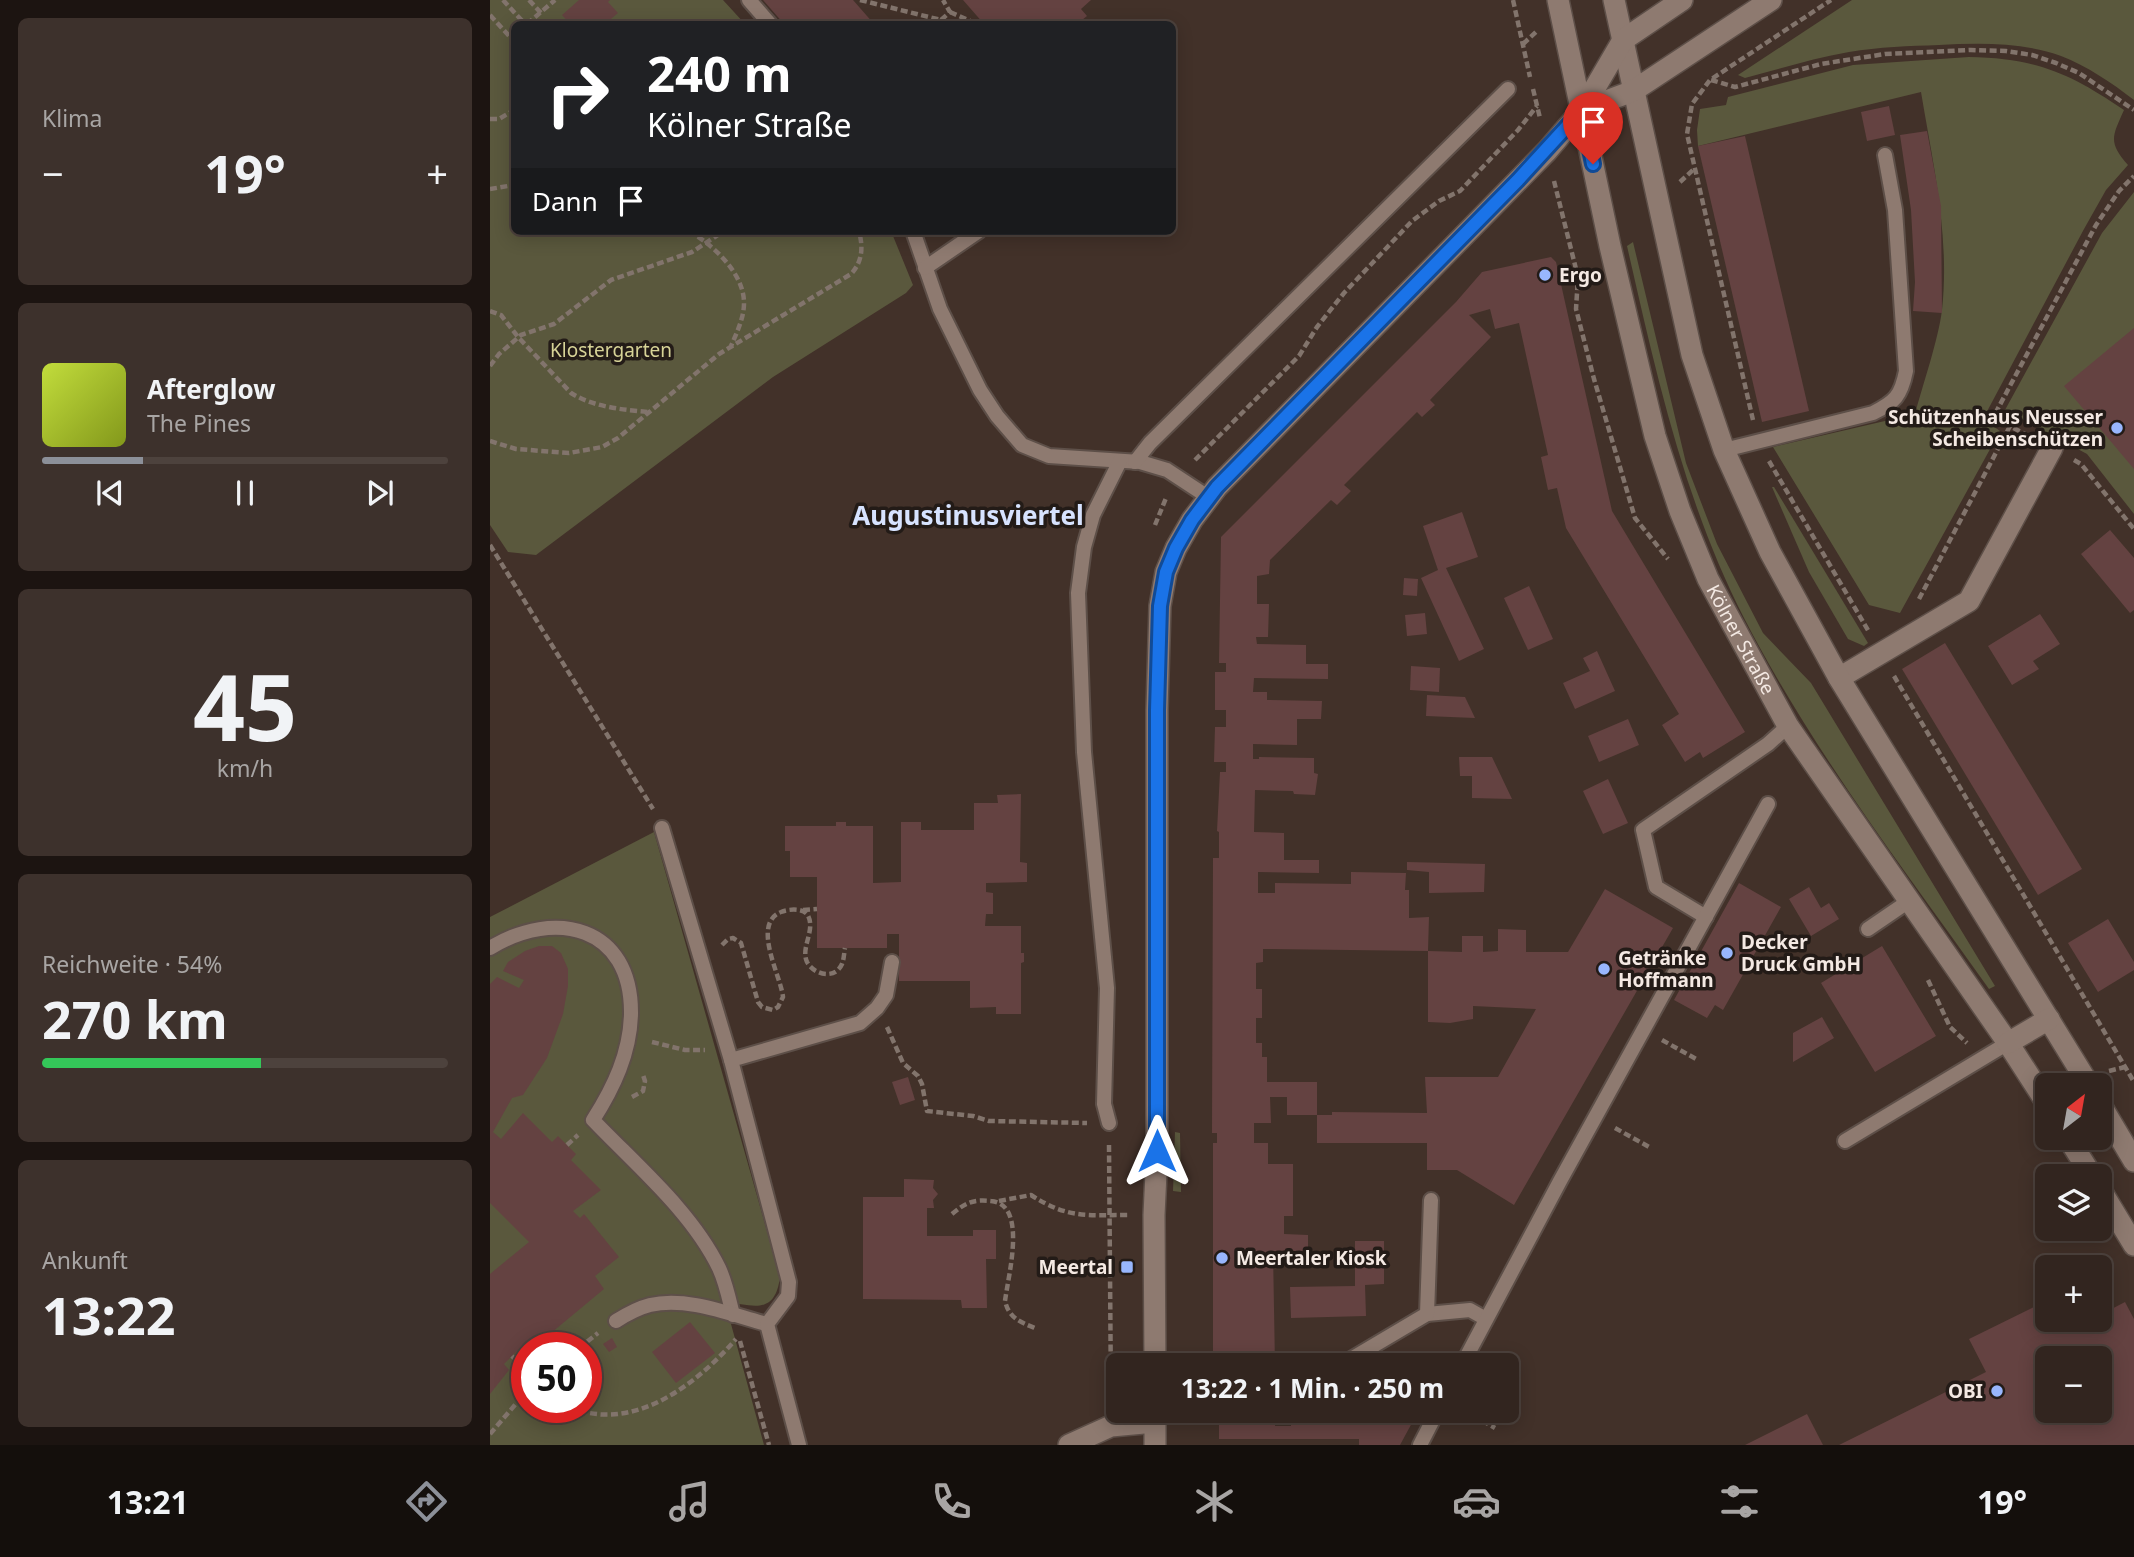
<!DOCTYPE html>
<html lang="de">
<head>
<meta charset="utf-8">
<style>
	:root { --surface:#32251f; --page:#3d312c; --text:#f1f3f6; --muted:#a8a5a4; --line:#4d423d; --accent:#8c9099 }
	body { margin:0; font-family:"Noto Sans",sans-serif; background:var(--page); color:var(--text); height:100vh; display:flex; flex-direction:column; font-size:26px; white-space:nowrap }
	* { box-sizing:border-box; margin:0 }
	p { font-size:23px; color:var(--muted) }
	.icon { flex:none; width:38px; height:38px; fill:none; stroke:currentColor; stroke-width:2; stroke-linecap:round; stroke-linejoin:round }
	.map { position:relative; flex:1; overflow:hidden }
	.details { display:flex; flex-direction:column; gap:18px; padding:18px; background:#1c1411; width:490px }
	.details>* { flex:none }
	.top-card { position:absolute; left:21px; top:21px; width:665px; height:214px; border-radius:10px; box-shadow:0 4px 18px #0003,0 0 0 2px var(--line); background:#202124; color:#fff; overflow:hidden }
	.needle { width:46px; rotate:31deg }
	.tools { position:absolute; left:1545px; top:1073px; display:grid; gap:14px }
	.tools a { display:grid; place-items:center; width:77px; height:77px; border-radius:10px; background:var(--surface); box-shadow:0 4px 18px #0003,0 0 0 2px var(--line); font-size:35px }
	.speed { position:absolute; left:21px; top:1332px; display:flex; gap:14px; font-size:35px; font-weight:700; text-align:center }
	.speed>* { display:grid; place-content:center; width:91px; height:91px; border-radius:50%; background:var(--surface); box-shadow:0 4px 18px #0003,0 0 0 2px var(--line); line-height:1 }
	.speed .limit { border:10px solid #d22; background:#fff; color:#111 }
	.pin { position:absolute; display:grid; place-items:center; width:60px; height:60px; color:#fff; margin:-72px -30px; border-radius:50% 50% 50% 0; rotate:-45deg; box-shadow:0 0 7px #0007 }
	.pin .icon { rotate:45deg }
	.me { position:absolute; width:77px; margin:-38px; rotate:0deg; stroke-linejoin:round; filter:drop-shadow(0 0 5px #0008) }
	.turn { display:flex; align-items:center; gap:24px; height:147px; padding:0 21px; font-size:32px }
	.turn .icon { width:91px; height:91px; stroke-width:2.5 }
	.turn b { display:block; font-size:49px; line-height:60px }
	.then { display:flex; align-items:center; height:66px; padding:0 21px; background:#0003; gap:14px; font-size:26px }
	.big { font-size:52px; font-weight:700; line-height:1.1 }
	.details .tile { flex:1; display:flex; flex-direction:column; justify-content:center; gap:10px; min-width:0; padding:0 24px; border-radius:10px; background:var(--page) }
	.details .dial { align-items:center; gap:0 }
	.dial b { font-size:91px; line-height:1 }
	.song { display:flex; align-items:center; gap:21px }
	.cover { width:84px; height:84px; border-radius:10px; background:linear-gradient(135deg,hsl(70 70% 55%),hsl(70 70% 35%)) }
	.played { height:7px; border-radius:4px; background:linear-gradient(90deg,var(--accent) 25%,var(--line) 25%) }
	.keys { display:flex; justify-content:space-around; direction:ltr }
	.heat { display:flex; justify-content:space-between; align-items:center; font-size:38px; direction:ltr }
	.charge { height:10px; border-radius:5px; background:linear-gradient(90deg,#34c759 54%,var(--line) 0) }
	.trip { position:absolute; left:616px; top:1353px; width:413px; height:70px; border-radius:10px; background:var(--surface); box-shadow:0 4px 18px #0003,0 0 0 2px var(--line); font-weight:700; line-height:70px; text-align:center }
	.dock { display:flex; height:112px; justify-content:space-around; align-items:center; background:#140f0c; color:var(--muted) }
	.dock .icon { width:49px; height:49px }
	.dock .current { color:var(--accent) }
	.dock b { font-size:32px; color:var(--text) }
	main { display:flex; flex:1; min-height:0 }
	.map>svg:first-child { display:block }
	.green { fill:#5a583d; fill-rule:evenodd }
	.building { fill:#644241; fill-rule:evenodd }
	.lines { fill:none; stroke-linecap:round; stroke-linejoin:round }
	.lane-casing { stroke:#5d4f48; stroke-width:18 }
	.street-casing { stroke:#5d4f48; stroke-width:24 }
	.secondary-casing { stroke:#5d4f48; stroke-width:24 }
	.path { stroke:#82746c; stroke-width:4.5; stroke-dasharray:7 3.5; stroke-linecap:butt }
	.lane { stroke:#8e7a70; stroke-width:14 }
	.street { stroke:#8e7a70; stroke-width:21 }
	.secondary { stroke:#8e7a70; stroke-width:21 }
	.route-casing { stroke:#114b97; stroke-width:18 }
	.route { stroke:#1a73e8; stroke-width:12 }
	.poi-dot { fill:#98b6fd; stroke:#231b17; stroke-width:2.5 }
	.labels { text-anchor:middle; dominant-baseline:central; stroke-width:7; stroke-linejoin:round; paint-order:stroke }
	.poi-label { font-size:19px; font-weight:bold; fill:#f4e9e3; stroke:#231b17; text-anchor:start }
	.park-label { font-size:19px; fill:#d7d397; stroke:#231b17 }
	.street-label { font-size:19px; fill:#f4e9e3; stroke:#231b17 }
	.district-label { font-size:26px; font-weight:bold; fill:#d7e3ff; stroke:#231b17 }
</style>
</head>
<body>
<main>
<section class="details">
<div class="tile"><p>Klima</p>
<div class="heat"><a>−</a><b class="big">19°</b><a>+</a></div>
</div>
<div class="tile">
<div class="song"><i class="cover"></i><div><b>Afterglow</b><p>The Pines</p></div></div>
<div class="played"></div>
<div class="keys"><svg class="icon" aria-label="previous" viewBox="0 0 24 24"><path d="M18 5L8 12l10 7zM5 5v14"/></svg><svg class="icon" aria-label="pause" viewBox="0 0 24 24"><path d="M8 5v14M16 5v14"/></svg><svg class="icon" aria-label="next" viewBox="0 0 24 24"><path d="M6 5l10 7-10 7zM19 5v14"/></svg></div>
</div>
<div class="tile dial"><b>45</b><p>km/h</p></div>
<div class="tile"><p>Reichweite · 54%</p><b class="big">270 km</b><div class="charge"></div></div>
<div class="tile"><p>Ankunft</p><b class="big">13:22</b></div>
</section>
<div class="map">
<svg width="1644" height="1445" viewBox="0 0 1644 1445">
	<rect width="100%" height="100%" fill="#423129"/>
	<g class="green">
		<polygon points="0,0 233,0 255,24 24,24 24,231 401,231 423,285 416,293 283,377 46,555 18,552 0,525"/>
		<path d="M1362,0H1644V100C1622,83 1597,66 1571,56C1532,42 1490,43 1449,45C1419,46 1389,47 1359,52C1324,58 1289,69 1255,78L1248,75Z"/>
		<path d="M1479,57C1546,58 1580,73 1634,110C1622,137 1618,142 1638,165L1616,190L1594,229L1493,419L1510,431L1410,613L1379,605L1283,447L1425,414C1433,384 1448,341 1452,310C1460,236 1443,164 1431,92L1208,146L1207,130L1210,109L1236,105L1238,97L1363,65Z"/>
		<polygon points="1644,192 1644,514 1597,454 1515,410 1612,233"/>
		<path d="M1143,242L1196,463L1227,544L1273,633L1321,683L1505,986L1499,989C1414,869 1322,750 1254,618C1194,501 1166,373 1137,246Z"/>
		<polygon points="1282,487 1284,487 1378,643 1374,646 1358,639 1319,572"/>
		<path d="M164,832L290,1277C285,1316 263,1305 235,1302L274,1445H0V917ZM37,1348H96V1407H37Z"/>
		<polygon points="685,1132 690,1133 691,1192 683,1191"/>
	</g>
	<g class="building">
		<polygon points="89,0 120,0 118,2 128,13 115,24 80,24 72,15"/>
		<polygon points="273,0 363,0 384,24 294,24"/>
		<polygon points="473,0 601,0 591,9 597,16 587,24 494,24"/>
		<polygon points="1399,106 1405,135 1377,141 1371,112"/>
		<polygon points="1437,131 1451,206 1452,313 1423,311 1425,282 1421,210 1410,135"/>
		<polygon points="1255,136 1319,411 1272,422 1208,146"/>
		<polygon points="1061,257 1066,262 1122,511 1255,732 1213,758 1210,752 1195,762 1172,725 1189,714 1076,528 1067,488 1058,490 1051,457 1058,455 1029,323 1005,329 1000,309 979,315 1001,337 940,400 945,405 932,417 927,412 854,485 861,491 847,505 841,500 780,560 779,574 767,576 767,604 779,604 778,637 766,637 767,644 816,645 816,664 838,664 838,679 764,678 763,692 777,692 777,700 832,701 831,719 807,719 807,745 763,744 763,759 769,759 769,757 824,758 824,773 828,774 825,795 804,794 803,791 765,790 764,832 794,833 794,860 829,860 829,873 768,872 768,893 785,893 785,883 861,884 861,872 916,873 915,890 919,890 919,918 939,917 938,951 972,952 972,936 993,936 993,952 1008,951 1008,929 1036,930 1036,952 1078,952 1115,889 1183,928 1024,1205 967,1170 937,1170 937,1143 827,1143 827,1115 842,1115 842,1112 937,1113 935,1077 1008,1077 1046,1009 983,1006 983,1019 960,1023 938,1022 938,951 773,949 773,962 766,963 766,989 772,989 772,1018 766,1018 766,1043 772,1043 772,1057 777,1057 777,1082 827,1082 827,1115 797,1115 797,1097 780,1097 781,1123 764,1123 764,1143 778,1143 778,1164 803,1164 803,1216 794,1216 794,1234 818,1235 818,1252 783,1251 785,1365 723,1365 723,1143 727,1143 727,1133 722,1133 723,858 729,858 729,832 727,831 730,772 736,772 736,762 724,762 725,727 736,727 736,710 725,710 725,672 736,672 736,663 729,663 731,537 966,302 992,272"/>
		<polygon points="1644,328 1644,469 1574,386"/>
		<polygon points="972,512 988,557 956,568 994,649 969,661 931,578 948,570 933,526"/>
		<polygon points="1620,530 1644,558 1644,610 1640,613 1591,554"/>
		<polygon points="914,578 928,579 927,596 913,595"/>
		<polygon points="1039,586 1063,639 1038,650 1014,598"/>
		<polygon points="935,613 937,634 917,636 915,615"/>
		<polygon points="1550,614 1570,644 1543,661 1549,669 1522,685 1498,646"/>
		<polygon points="1455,643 1592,869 1548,895 1412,669"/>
		<polygon points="1107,651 1125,691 1085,709 1073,683 1100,671 1093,658"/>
		<polygon points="921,666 950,668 949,692 920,690"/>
		<polygon points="937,695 975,697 985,718 936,716"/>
		<polygon points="1138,719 1149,745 1109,762 1098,736"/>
		<polygon points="969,757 1002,757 1022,799 982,798 982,776 970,776"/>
		<polygon points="1118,779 1138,823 1113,834 1093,791"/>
		<polygon points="531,794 530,862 537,863 537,882 496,883 496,892 503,893 503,914 496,914 495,926 531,926 531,953 534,953 534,962 531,963 531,1014 506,1014 506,1007 480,1008 480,981 409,981 409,934 397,934 397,948 327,948 327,877 300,877 300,851 295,851 295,826 346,826 346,822 356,822 356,826 383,826 383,883 411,882 411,822 431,822 431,830 484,830 484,803 508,803 507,795"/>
		<polygon points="917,862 995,864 994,892 939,893 939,872 917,870"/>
		<polygon points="1249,883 1291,907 1233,1010 1225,1005 1217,1018 1184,1000"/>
		<polygon points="1319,887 1331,908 1339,903 1349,919 1321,936 1299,899"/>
		<polygon points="1618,919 1644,962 1644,970 1608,992 1578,943"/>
		<polygon points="49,946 62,946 71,953 78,969 78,986 73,1014 57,1058 33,1095 22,1098 3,1132 11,1139 33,1113 62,1142 68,1136 86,1154 81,1160 111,1190 83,1211 90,1218 94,1214 129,1257 105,1276 114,1289 43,1348 37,1348 35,1354 30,1348 14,1364 19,1370 0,1394 0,1274 39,1242 0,1203 0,984 7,977 29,988 34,980 13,971 18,962 35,951"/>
		<polygon points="1392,946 1446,1036 1385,1072 1331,983"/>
		<polygon points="1332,1017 1344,1038 1303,1062 1303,1033"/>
		<polygon points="418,1077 425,1100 410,1105 402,1082"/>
		<polygon points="414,1179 444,1180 443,1188 448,1194 443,1200 444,1208 437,1208 437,1236 483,1236 483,1230 506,1230 506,1259 496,1259 497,1308 472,1308 471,1300 373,1299 373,1197 414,1197"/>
		<polygon points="865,1241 894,1241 894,1284 875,1285 876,1316 801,1318 800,1287 865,1286"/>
		<path d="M1558,1300V1320H1610V1315L1635,1302L1644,1319V1445H1349L1496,1372L1479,1339ZM1558,1358H1610V1410H1558Z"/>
		<polygon points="200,1322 225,1353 186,1383 162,1352"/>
		<polygon points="122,1338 127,1347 119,1352 113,1344"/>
		<polygon points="723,1410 785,1410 785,1426 801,1426 801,1410 929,1410 910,1445 869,1445 869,1439 729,1439 729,1425 723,1425"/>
		<polygon points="1317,1414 1333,1445 1255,1445"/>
	</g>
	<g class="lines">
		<g class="lane-casing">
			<g id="lane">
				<polyline points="259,0 280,24"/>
				<polyline points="423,231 450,309 490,390 507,416 532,445 559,456 650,462 677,470 718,497"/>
				<polyline points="435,268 489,231"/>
				<path d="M1234,450L1383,413C1405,402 1411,396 1416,371L1405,210L1395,155"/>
				<polyline points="645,462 660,443 1018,89"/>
				<polyline points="172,828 241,1060"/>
				<polyline points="1216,917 1166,887 1153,830 1278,744 1298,726"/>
				<polyline points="1378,929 1419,901"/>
				<path d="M0,948C65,908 142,926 141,1014C140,1053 124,1087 103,1120C146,1165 202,1212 229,1268C236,1283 239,1299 243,1315"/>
				<polyline points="619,1123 614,1104 617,988 594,752 588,593 594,547 603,515 630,461"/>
				<polyline points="1355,1141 1518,1043"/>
				<polyline points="937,1314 980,1310 996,1319"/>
				<path d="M126,1321C137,1314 148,1308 160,1305C197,1296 242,1315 277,1324"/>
				<polyline points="851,1365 937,1314 941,1200"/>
				<polyline points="972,1365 1070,1181 1278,804"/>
				<polyline points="309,1445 277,1324 298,1296 299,1282 241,1060 370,1023 387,1008 396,995 402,962"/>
				<polyline points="930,1445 948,1410"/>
			</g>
		</g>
		<g class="street-casing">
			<g id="street">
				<polyline points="1349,678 1479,601 1562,448"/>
				<polyline points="579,1445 621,1426 665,1422"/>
			</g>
		</g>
		<g class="secondary-casing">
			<g id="secondary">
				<path id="s1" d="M1068,0L1120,246L1165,436L1190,511L1218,579L1298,726L1518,1043L1558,1105"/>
				<polyline points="1124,0 1202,355 1234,450 1280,552 1349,678 1599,1085"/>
				<polyline points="1092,110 1143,91 1281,0"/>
				<polyline points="1518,1043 1559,1019"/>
				<polyline points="1610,1104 1644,1161"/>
				<polyline points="1578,1138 1602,1176"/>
				<polyline points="1610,1189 1644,1245"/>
				<polyline points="665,1365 664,1215 667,1151 667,710 670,606 676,572 686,548 702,520 727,487 1057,151 1092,110 1133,40 1192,0"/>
				<polyline points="665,1410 665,1445"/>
			</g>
		</g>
		<g class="path">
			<polyline points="13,0 35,24"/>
			<polyline points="39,0 51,13"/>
			<polyline points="370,0 451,20 453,24"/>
			<polyline points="1023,0 1040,77"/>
			<polyline points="460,12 487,24"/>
			<polyline points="0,15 21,38 24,36"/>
			<polyline points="451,20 460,12 453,0"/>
			<polyline points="37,24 65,0"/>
			<polyline points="1033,44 1047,31"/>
			<polyline points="1221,80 1245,87 1331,64 1395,54 1481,50 1516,51 1542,55 1566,63 1589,73 1644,110"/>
			<polyline points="1043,89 1050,118"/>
			<polyline points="0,119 9,119 24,110"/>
			<polyline points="1064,181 1088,277 1086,309 1104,379 1145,518 1178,559"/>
			<polyline points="1190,182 1204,169"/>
			<polyline points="0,189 24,185"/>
			<path d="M199,231C223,245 254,273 254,303C254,318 247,332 241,346"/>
			<path d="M0,311L11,315L28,337L81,393C103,407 134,410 159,412"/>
			<polyline points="0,366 9,354 31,335 64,324 121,280 202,252 234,231"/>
			<polyline points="1263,420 1197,134 1202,104 1220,80 1341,0"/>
			<polyline points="1539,436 1510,421 1505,414 1606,225 1629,191 1644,176"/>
			<path d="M0,441L26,449L79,453L112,447L128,438L229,354L361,274C373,261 373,247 369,231"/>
			<polyline points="705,460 809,356 827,327 854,293 922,221 949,201 970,191 1028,130 1047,106"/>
			<polyline points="1584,460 1591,464 1644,529"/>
			<polyline points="1279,461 1379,632"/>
			<polyline points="665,525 676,498"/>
			<polyline points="0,545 163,809"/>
			<polyline points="1429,599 1520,426"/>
			<polyline points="1404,676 1644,1082"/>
			<polyline points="313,910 327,909"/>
			<path d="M232,945L238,939L243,938L251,943L268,1002L272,1007L283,1010L288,1007L293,997C291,976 261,924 291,912C298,909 312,908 317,914C327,929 310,947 317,962C324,975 345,980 352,964C354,959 354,953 355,948"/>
			<polyline points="1438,980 1460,1027 1477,1043"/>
			<polyline points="397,1027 413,1063 428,1076 432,1084 437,1111 483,1116 499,1121 597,1123"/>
			<polyline points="1172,1040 1208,1060"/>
			<polyline points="162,1042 195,1050 215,1050"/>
			<polyline points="1619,1071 1635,1067"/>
			<polyline points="142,1097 153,1091 155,1081 153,1075"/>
			<polyline points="1125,1128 1161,1148"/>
			<polyline points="77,1145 88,1135"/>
			<polyline points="619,1145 621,1399"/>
			<path d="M509,1201L541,1195C578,1219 597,1215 639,1215"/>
			<path d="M462,1214C475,1203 483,1199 501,1201C538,1204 518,1276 515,1301C519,1318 530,1322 545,1328"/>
			<polyline points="250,1341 279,1445"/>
			<polyline points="89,1348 108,1333"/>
			<polyline points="22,1356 37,1372"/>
			<path d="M80,1407C143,1434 207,1384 246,1339"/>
			<polyline points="974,1410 1005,1428"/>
			<polyline points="0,1434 37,1391"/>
		</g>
		<use href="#lane" class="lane"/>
		<use href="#street" class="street"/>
		<use href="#secondary" class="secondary"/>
	</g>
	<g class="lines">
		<g class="route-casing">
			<polyline id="route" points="667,1151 667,710 670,606 676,572 686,548 702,520 727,487 1028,180 1092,110 1103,164"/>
		</g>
		<use href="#route" class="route"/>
	</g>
	<g class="poi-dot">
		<circle cx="1055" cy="275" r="7"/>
		<circle cx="1627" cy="428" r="7"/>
		<circle cx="1237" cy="953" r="7"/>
		<circle cx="1114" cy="969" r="7"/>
		<circle cx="732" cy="1258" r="7"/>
		<rect x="630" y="1260" width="14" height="14" rx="3.5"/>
		<circle cx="1507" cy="1391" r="7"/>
	</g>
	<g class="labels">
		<g class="poi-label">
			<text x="1069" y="275">Ergo</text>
			<text x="1613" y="417" text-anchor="end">Schützenhaus Neusser<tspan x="1613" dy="22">Scheibenschützen</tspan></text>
			<text x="1251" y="942">Decker<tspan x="1251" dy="22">Druck GmbH</tspan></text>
			<text x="1128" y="958">Getränke<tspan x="1128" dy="22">Hoffmann</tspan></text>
			<text x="746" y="1258">Meertaler Kiosk</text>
			<text x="623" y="1267" text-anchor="end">Meertal</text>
			<text x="1493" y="1391" text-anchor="end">OBI</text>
		</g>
		<g class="park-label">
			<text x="121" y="350">Klostergarten</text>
		</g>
		<g class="street-label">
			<text stroke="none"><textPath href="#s1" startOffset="668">Kölner Straße</textPath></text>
		</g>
		<g class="district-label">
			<text x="478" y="515">Augustinusviertel</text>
		</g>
	</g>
</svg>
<div class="tools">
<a><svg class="needle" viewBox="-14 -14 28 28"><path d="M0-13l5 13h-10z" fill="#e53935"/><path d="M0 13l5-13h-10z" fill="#a8a5a4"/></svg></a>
<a><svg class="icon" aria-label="layers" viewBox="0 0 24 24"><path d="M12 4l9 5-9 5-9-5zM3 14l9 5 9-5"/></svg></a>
<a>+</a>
<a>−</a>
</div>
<div class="speed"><div class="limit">50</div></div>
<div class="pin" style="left:1103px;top:164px;background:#d93025"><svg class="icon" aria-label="arrive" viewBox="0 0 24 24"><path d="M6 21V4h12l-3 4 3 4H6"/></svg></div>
<svg class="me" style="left:667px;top:1151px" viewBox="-20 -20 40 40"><path d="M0-17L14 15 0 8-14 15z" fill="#1a73e8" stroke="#fff" stroke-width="4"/></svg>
<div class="trip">13:22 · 1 Min. · 250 m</div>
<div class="top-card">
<div class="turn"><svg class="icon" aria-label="right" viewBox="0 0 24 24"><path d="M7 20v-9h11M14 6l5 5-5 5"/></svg><div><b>240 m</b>Kölner Straße</div></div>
<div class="then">Dann<svg class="icon" aria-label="arrive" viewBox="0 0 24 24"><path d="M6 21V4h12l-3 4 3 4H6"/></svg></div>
</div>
</div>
</main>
<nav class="dock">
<b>13:21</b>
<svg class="icon current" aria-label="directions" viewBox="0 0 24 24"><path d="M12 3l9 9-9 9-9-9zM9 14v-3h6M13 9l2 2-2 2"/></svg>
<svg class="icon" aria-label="music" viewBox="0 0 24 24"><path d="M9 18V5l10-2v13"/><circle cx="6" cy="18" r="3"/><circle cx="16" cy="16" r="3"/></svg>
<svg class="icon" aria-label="phone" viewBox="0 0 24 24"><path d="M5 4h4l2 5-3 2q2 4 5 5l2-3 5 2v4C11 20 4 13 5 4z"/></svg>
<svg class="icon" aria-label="climate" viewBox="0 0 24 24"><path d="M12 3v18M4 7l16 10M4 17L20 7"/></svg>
<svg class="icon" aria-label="car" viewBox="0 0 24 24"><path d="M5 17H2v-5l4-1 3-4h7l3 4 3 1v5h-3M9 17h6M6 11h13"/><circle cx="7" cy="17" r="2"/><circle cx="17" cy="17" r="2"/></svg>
<svg class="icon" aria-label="filters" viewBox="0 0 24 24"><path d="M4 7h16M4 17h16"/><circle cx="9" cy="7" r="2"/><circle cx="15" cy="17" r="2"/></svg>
<b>19°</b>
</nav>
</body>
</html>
